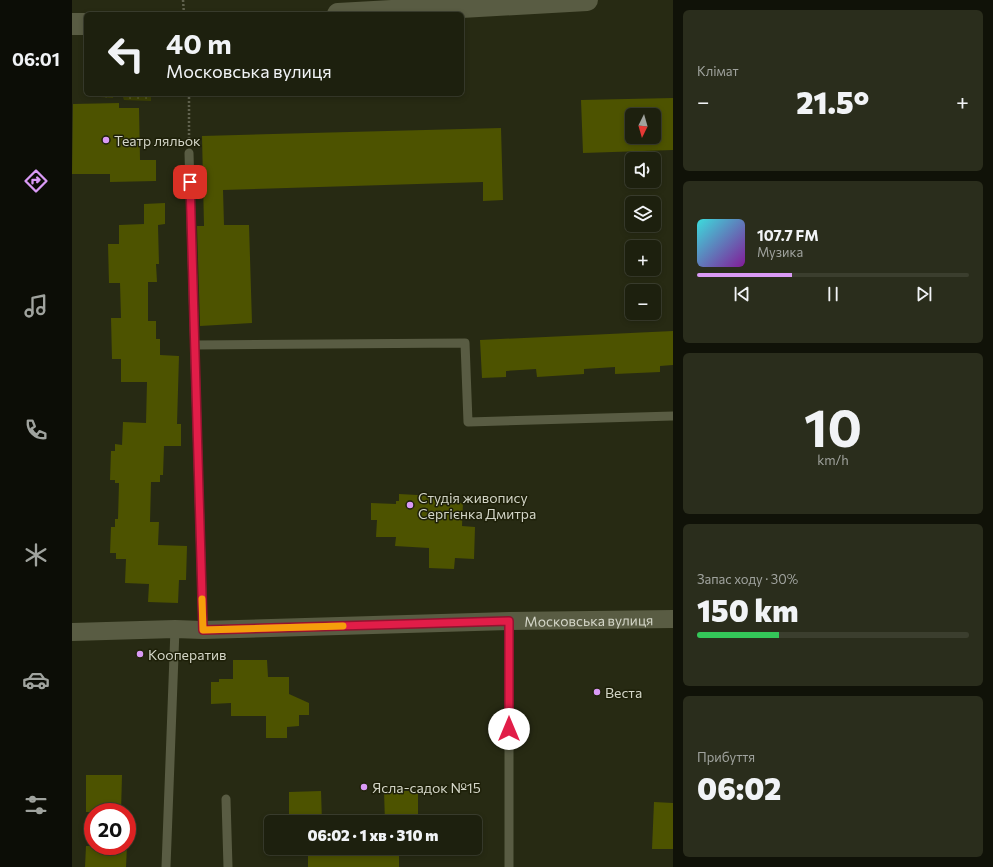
<!DOCTYPE html>
<html lang="uk">
<head>
<meta charset="utf-8">
<style>
	:root { --surface:#1d200e; --page:#2a2d1c; --text:#f1f3f6; --muted:#a0a39e; --line:#3b3e2e; --accent:#da9af6 }
	body { margin:0; font-family:Commissioner,sans-serif; background:var(--page); color:var(--text); height:100vh; display:flex; flex-direction:column; font-size:15px; white-space:nowrap }
	* { box-sizing:border-box; margin:0 }
	p { font-size:13px; color:var(--muted) }
	.icon { flex:none; width:22px; height:22px; fill:none; stroke:currentColor; stroke-width:2; stroke-linecap:round; stroke-linejoin:round }
	.map { position:relative; flex:1; overflow:hidden }
	.drawer { display:flex; flex-direction:column; gap:10px; padding:10px; background:#101208; width:320px }
	.drawer>* { flex:none }
	.hud { position:absolute; left:12px; top:12px; width:380px; height:84px; border-radius:6px; box-shadow:0 2px 6px #0003,0 0 0 1px var(--line); background:#1d200e; color:var(--text); overflow:hidden }
	.needle { width:26px; rotate:185deg }
	.controls { position:absolute; left:553px; top:108px; display:grid; gap:8px }
	.controls a { display:grid; place-items:center; width:36px; height:36px; border-radius:6px; background:var(--surface); box-shadow:0 2px 6px #0003,0 0 0 1px var(--line); font-size:20px }
	.speed { position:absolute; left:12px; top:803px; display:flex; gap:8px; font-size:20px; font-weight:700; text-align:center }
	.speed>* { display:grid; place-content:center; width:52px; height:52px; border-radius:50%; background:var(--surface); box-shadow:0 2px 6px #0003,0 0 0 1px var(--line); line-height:1 }
	.speed .limit { border:6px solid #d22; background:#fff; color:#111 }
	.pin { position:absolute; display:grid; place-items:center; width:34px; height:34px; color:#fff; margin:-17px; border-radius:8px; box-shadow:0 2px 6px #0006 }
	.me { position:absolute; width:44px; margin:-22px; rotate:0deg; stroke-linejoin:round; filter:drop-shadow(0 0 3px #0008) }
	.turn { display:flex; align-items:center; gap:14px; height:84px; padding:0 16px; font-size:18px }
	.turn .icon { width:52px; height:52px; stroke-width:2.5 }
	.turn b { display:block; font-size:28px; line-height:34px }
	.big { font-size:30px; font-weight:800; line-height:1.1 }
	.drawer .widget { flex:1; display:flex; flex-direction:column; justify-content:center; gap:6px; min-width:0; padding:0 14px; border-radius:6px; background:var(--page) }
	.drawer .dial { align-items:center; gap:0 }
	.dial b { font-size:52px; line-height:1 }
	.song { display:flex; align-items:center; gap:12px }
	.cover { width:48px; height:48px; border-radius:6px; background:linear-gradient(135deg,hsl(180 70% 55%),hsl(290 70% 35%)) }
	.played { height:4px; border-radius:2px; background:linear-gradient(90deg,var(--accent) 35%,var(--line) 35%) }
	.keys { display:flex; justify-content:space-around; direction:ltr }
	.heat { display:flex; justify-content:space-between; align-items:center; font-size:22px; direction:ltr }
	.charge { height:6px; border-radius:3px; background:linear-gradient(90deg,#34c759 30%,var(--line) 0) }
	.trip { position:absolute; left:192px; top:815px; width:218px; height:40px; border-radius:6px; background:var(--surface); box-shadow:0 2px 6px #0003,0 0 0 1px var(--line); font-weight:800; line-height:40px; text-align:center }
	main { display:flex; flex:1; min-height:0 }
	.tab-bar { display:flex; flex-direction:column; width:72px; justify-content:space-around; align-items:center; background:#0c0d06; color:var(--muted) }
	.tab-bar .icon { width:28px; height:28px }
	.tab-bar .current { color:var(--accent) }
	.tab-bar b { font-size:18px; color:var(--text) }
	.map>svg:first-child { display:block }
	.grass { fill:url(#grass-dots) }
	.building { fill:#4d5300; fill-rule:evenodd }
	.lines { fill:none; stroke-linecap:round; stroke-linejoin:round }
	.path { stroke:#60624e; stroke-width:2.5; stroke-dasharray:2 2; stroke-linecap:butt }
	.lane { stroke:#595c43; stroke-width:9 }
	.street { stroke:#595c43; stroke-width:18 }
	.secondary { stroke:#595c43; stroke-width:22 }
	.route-casing { stroke:#92132f; stroke-width:10 }
	.route { stroke:#e11d48; stroke-width:7 }
	.slow { stroke:#f59e0b; stroke-width:7 }
	.poi-dot { fill:#da9af6; stroke:#1e2009; stroke-width:1.5 }
	.labels { text-anchor:middle; dominant-baseline:central; stroke-width:3; stroke-linejoin:round; paint-order:stroke }
	.poi-label { font-size:14px; fill:#d3d5c7; stroke:#1e2009; text-anchor:start }
	.street-label { font-size:14px; fill:#d3d5c7; stroke:#1e2009 }
</style>
</head>
<body>
<main>
<nav class="tab-bar">
<b>06:01</b>
<svg class="icon current" aria-label="directions" viewBox="0 0 24 24"><path d="M12 3l9 9-9 9-9-9zM9 14v-3h6M13 9l2 2-2 2"/></svg>
<svg class="icon" aria-label="music" viewBox="0 0 24 24"><path d="M9 18V5l10-2v13"/><circle cx="6" cy="18" r="3"/><circle cx="16" cy="16" r="3"/></svg>
<svg class="icon" aria-label="phone" viewBox="0 0 24 24"><path d="M5 4h4l2 5-3 2q2 4 5 5l2-3 5 2v4C11 20 4 13 5 4z"/></svg>
<svg class="icon" aria-label="climate" viewBox="0 0 24 24"><path d="M12 3v18M4 7l16 10M4 17L20 7"/></svg>
<svg class="icon" aria-label="car" viewBox="0 0 24 24"><path d="M5 17H2v-5l4-1 3-4h7l3 4 3 1v5h-3M9 17h6M6 11h13"/><circle cx="7" cy="17" r="2"/><circle cx="17" cy="17" r="2"/></svg>
<svg class="icon" aria-label="filters" viewBox="0 0 24 24"><path d="M4 7h16M4 17h16"/><circle cx="9" cy="7" r="2"/><circle cx="15" cy="17" r="2"/></svg>
</nav>
<div class="map">
<svg width="601" height="867" viewBox="0 0 601 867">
	<defs>
		<pattern id="grass-dots" width="8" height="8" patternUnits="userSpaceOnUse"><rect width="8" height="8" fill="#3c4104"/><path d="M2 2h.1M6 6h.1" fill="none" stroke="#575c27" stroke-width="1.8" stroke-linecap="round"/></pattern>
	</defs>
	<rect width="100%" height="100%" fill="#272a13"/>
	<g class="grass">
		<polygon points="15,94 41,94 41,98 16,96"/>
		<polygon points="50,94 79,94 79,101 52,100"/>
	</g>
	<g class="building">
		<path d="M601,98V150L511,153L509,100ZM560,115H582V137H560Z"/>
		<polygon points="47,103 47,108 67,108 68,160 84,160 84,181 38,182 38,174 0,174 1,104"/>
		<polygon points="429,128 431,200 411,201 411,182 151,190 152,225 177,225 180,323 128,326 125,226 132,226 130,136"/>
		<polygon points="93,203 93,224 86,225 87,264 84,264 85,282 76,282 76,321 84,321 84,339 88,339 88,355 107,356 105,424 109,424 109,446 92,446 91,475 88,475 88,482 79,482 78,522 87,522 86,545 115,546 114,580 107,580 106,603 76,602 77,584 53,583 54,559 44,559 44,553 38,553 39,527 43,527 43,519 46,519 47,483 43,483 43,480 38,480 39,451 43,451 43,444 50,445 51,422 74,423 75,382 49,382 49,359 40,359 39,318 49,318 48,283 37,283 36,244 47,244 47,225 72,224 72,204"/>
		<polygon points="601,331 601,365 588,366 588,372 543,374 543,367 512,369 512,374 465,377 464,369 434,371 434,377 410,378 408,340"/>
		<polygon points="327,494 364,496 363,502 391,503 390,526 403,527 402,559 383,558 382,569 357,568 357,548 323,546 324,537 304,537 305,520 299,520 299,503 324,504 324,501 327,501"/>
		<polygon points="161,660 195,660 196,677 217,677 217,694 237,703 237,715 227,715 227,726 215,727 215,738 194,738 194,716 159,716 159,703 139,704 139,682 147,682 147,679 161,679"/>
		<polygon points="14,775 50,775 49,812 14,812"/>
		<polygon points="249,791 250,822 217,822 217,792"/>
		<polygon points="312,791 346,791 346,822 313,822"/>
		<polygon points="582,802 601,803 601,849 580,849"/>
		<polygon points="14,846 55,846 54,867 13,867"/>
		<polygon points="217,848 346,848 346,855 327,855 327,867 236,867 236,849"/>
	</g>
	<g class="lines">
		<g class="path">
			<polyline points="111,0 112,14"/>
			<polyline points="117,139 117,94"/>
		</g>
		<g class="lane">
			<polyline points="117,153 131,630"/>
			<polyline points="123,345 393,343 396,422 601,416"/>
			<polyline points="437,621 437,867"/>
			<polyline points="154,799 156,867"/>
			<polyline points="94,867 103,629"/>
		</g>
		<path class="street" id="s1" d="M0,632L103,629L131,630L437,621L601,619"/>
		<g class="secondary">
			<polyline points="266,14 515,0"/>
			<polyline points="0,24 14,24"/>
		</g>
	</g>
	<g class="lines">
		<g class="route-casing">
			<polyline id="route" points="118,182 131,630 437,621 437,729"/>
		</g>
		<use href="#route" class="route"/>
		<polyline class="slow" points="130,599 131,630 271,626"/>
	</g>
	<g class="poi-dot">
		<circle cx="34" cy="140" r="4"/>
		<circle cx="338" cy="505" r="4"/>
		<circle cx="68" cy="654" r="4"/>
		<circle cx="525" cy="692" r="4"/>
		<circle cx="292" cy="787" r="4"/>
	</g>
	<g class="labels">
		<g class="poi-label">
			<text x="42" y="140">Театр ляльок</text>
			<text x="346" y="497">Студія живопису<tspan x="346" dy="16">Сергієнка Дмитра</tspan></text>
			<text x="76" y="654">Кооператив</text>
			<text x="533" y="692">Веста</text>
			<text x="300" y="787">Ясла-садок №15</text>
		</g>
		<g class="street-label">
			<text stroke="none"><textPath href="#s1" startOffset="517">Московська вулиця</textPath></text>
		</g>
	</g>
</svg>
<div class="controls">
<a><svg class="needle" viewBox="-14 -14 28 28"><path d="M0-13l5 13h-10z" fill="#e53935"/><path d="M0 13l5-13h-10z" fill="#a0a39e"/></svg></a>
<a><svg class="icon" aria-label="sound" viewBox="0 0 24 24"><path d="M4 9h4l5-4v14l-5-4H4zM17 9q2 3 0 6"/></svg></a>
<a><svg class="icon" aria-label="layers" viewBox="0 0 24 24"><path d="M12 4l9 5-9 5-9-5zM3 14l9 5 9-5"/></svg></a>
<a>+</a>
<a>−</a>
</div>
<div class="speed"><div class="limit">20</div></div>
<div class="pin" style="left:118px;top:182px;background:#d93025"><svg class="icon" aria-label="arrive" viewBox="0 0 24 24"><path d="M6 21V4h12l-3 4 3 4H6"/></svg></div>
<svg class="me" style="left:437px;top:729px" viewBox="-20 -20 40 40"><circle r="19" fill="#fff"/><path d="M0-13L10 11 0 6-10 11z" fill="#e11d48"/></svg>
<div class="trip">06:02 · 1 хв · 310 m</div>
<div class="hud">
<div class="turn"><svg class="icon" aria-label="left" viewBox="0 0 24 24"><path d="M17 20v-9H6M10 6l-5 5 5 5"/></svg><div><b>40 m</b>Московська вулиця</div></div>
</div>
</div>
<section class="drawer">
<div class="widget"><p>Клімат</p>
<div class="heat"><a>−</a><b class="big">21.5°</b><a>+</a></div>
</div>
<div class="widget">
<div class="song"><i class="cover"></i><div><b>107.7 FM</b><p>Музика</p></div></div>
<div class="played"></div>
<div class="keys"><svg class="icon" aria-label="previous" viewBox="0 0 24 24"><path d="M18 5L8 12l10 7zM5 5v14"/></svg><svg class="icon" aria-label="pause" viewBox="0 0 24 24"><path d="M8 5v14M16 5v14"/></svg><svg class="icon" aria-label="next" viewBox="0 0 24 24"><path d="M6 5l10 7-10 7zM19 5v14"/></svg></div>
</div>
<div class="widget dial"><b>10</b><p>km/h</p></div>
<div class="widget"><p>Запас ходу · 30%</p><b class="big">150 km</b><div class="charge"></div></div>
<div class="widget"><p>Прибуття</p><b class="big">06:02</b></div>
</section>
</main>
</body>
</html>
